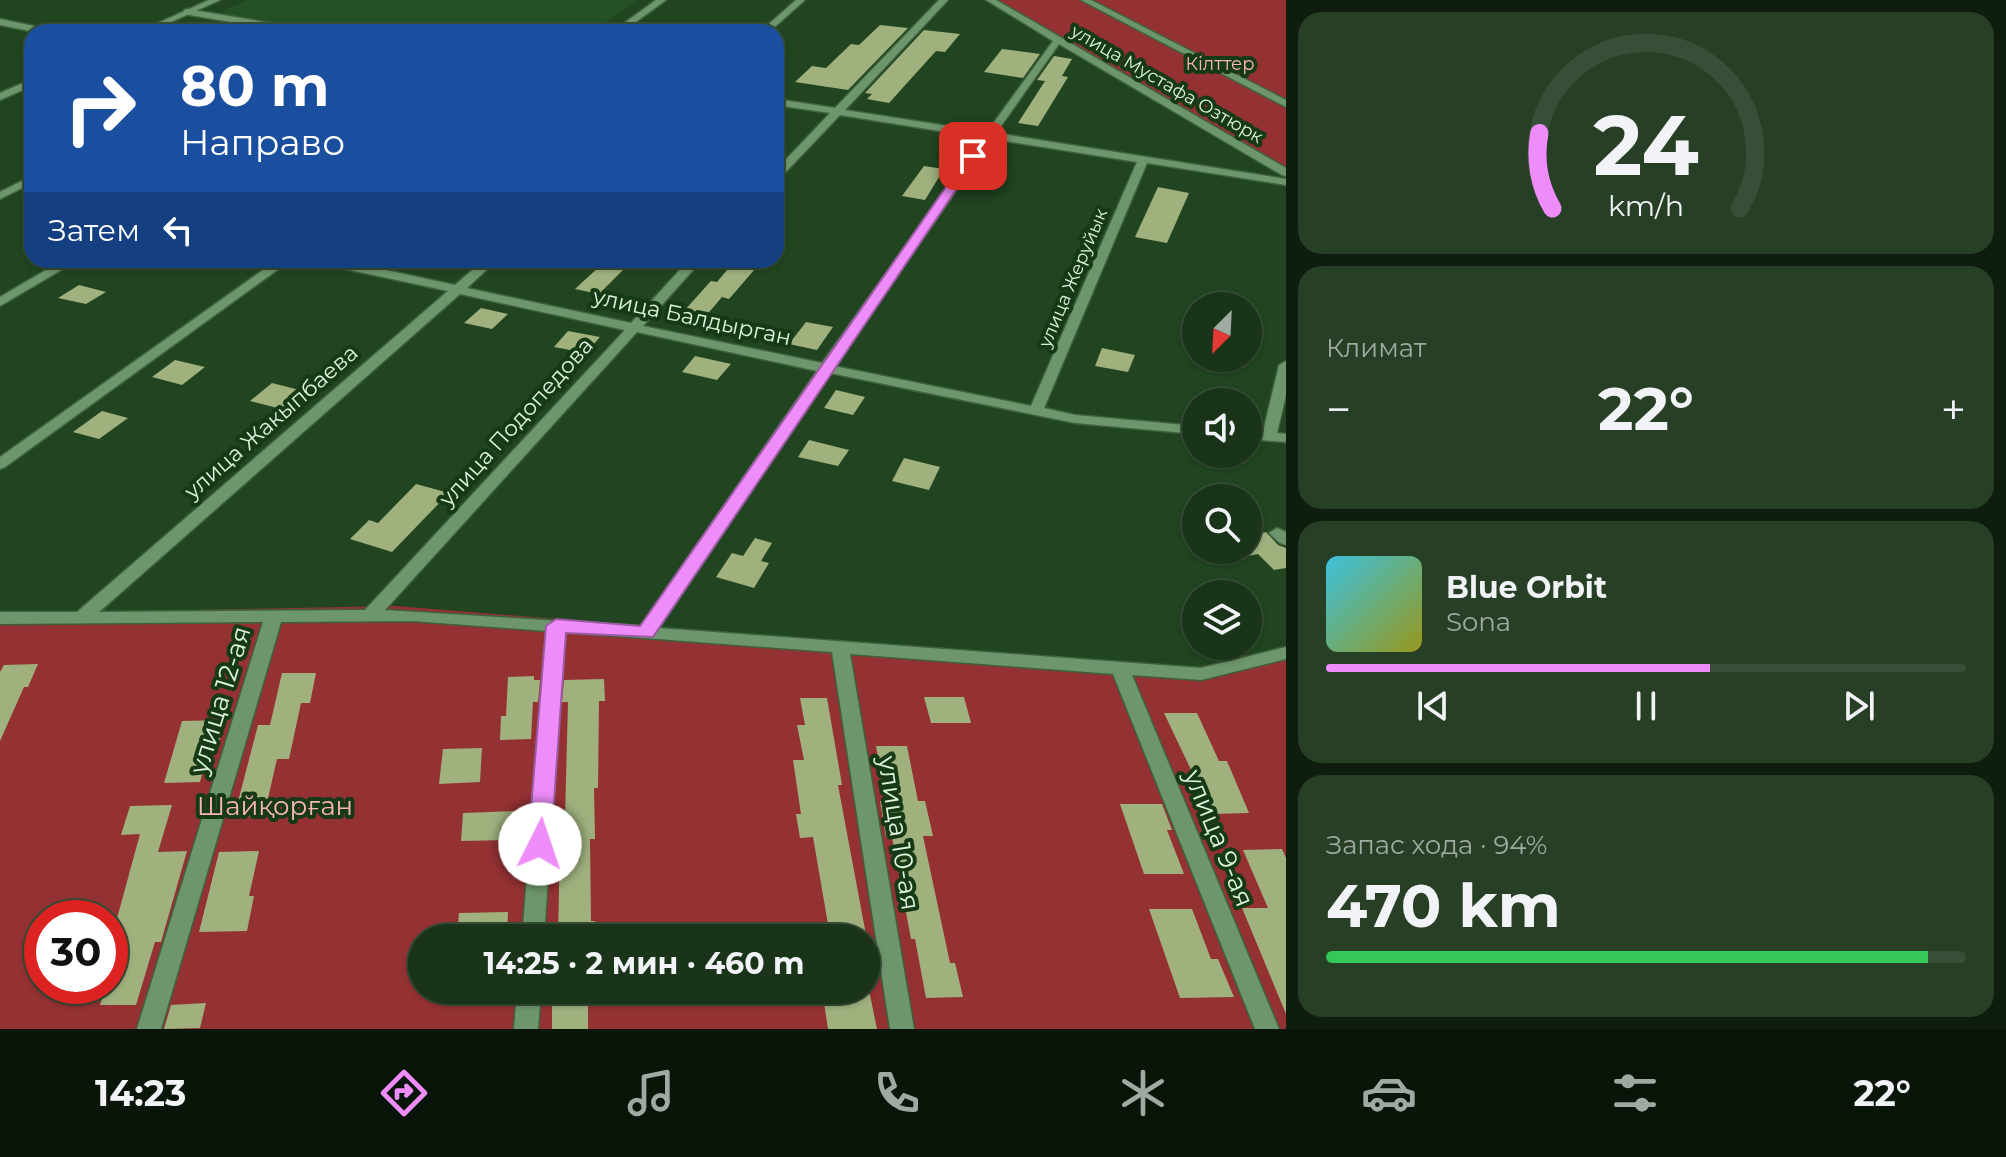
<!DOCTYPE html>
<html lang="ru">
<head>
<meta charset="utf-8">
<style>
	:root { --surface:#193418; --page:#263f25; --text:#f1f3f6; --muted:#9faaa2; --line:#374f37; --accent:#ee8cf9 }
	body { margin:0; font-family:Montserrat,sans-serif; background:var(--page); color:var(--text); height:100vh; display:flex; flex-direction:column; font-size:30px; white-space:nowrap }
	* { box-sizing:border-box; margin:0 }
	p { font-size:26px; color:var(--muted) }
	.icon { flex:none; width:44px; height:44px; fill:none; stroke:currentColor; stroke-width:2; stroke-linecap:round; stroke-linejoin:round }
	.map { position:relative; flex:1; overflow:hidden }
	.sheet { display:flex; flex-direction:column; gap:12px; padding:12px; background:#0e1d0d; width:720px }
	.sheet>* { flex:none }
	.hud { position:absolute; left:24px; top:24px; width:760px; height:244px; border-radius:24px; box-shadow:0 2px 6px #0004,0 0 0 2px var(--line); background:#1a4fa0; color:#fff; overflow:hidden }
	.needle { width:52px; rotate:204deg }
	.fabs { position:absolute; left:1182px; top:292px; display:grid; gap:16px }
	.fabs a { display:grid; place-items:center; width:80px; height:80px; border-radius:50%; background:var(--surface); box-shadow:0 2px 6px #0004,0 0 0 2px var(--line); font-size:40px }
	.speed { position:absolute; left:24px; top:900px; display:flex; gap:16px; font-size:40px; font-weight:700; text-align:center }
	.speed>* { display:grid; place-content:center; width:104px; height:104px; border-radius:50%; background:var(--surface); box-shadow:0 2px 6px #0004,0 0 0 2px var(--line); line-height:1 }
	.speed .limit { border:12px solid #d22; background:#fff; color:#111 }
	.pin { position:absolute; display:grid; place-items:center; width:68px; height:68px; color:#fff; margin:-34px; border-radius:16px; box-shadow:0 4px 12px #0006 }
	.me { position:absolute; width:88px; margin:-44px; rotate:4deg; stroke-linejoin:round; filter:drop-shadow(0 0 6px #0008) }
	.turn { display:flex; align-items:center; gap:28px; height:168px; padding:0 24px; font-size:36px }
	.turn .icon { width:104px; height:104px; stroke-width:2.5 }
	.turn b { display:block; font-size:56px; line-height:68px }
	.then { display:flex; align-items:center; height:76px; padding:0 24px; background:#0003; gap:16px; font-size:30px }
	.big { font-size:60px; font-weight:700; line-height:1.1 }
	.sheet .tile { flex:1; display:flex; flex-direction:column; justify-content:center; gap:12px; min-width:0; padding:0 28px; border-radius:24px; background:var(--page) }
	.sheet .dial { align-items:center; gap:0 }
	.dial svg { height:208px; overflow:visible; fill:none; stroke:var(--line); stroke-width:7; stroke-linecap:round; text-anchor:middle }
	.dial text { fill:var(--text); stroke:none }
	.song { display:flex; align-items:center; gap:24px }
	.cover { width:96px; height:96px; border-radius:12px; background:linear-gradient(135deg,hsl(190 70% 55%),hsl(60 70% 35%)) }
	.played { height:8px; border-radius:4px; background:linear-gradient(90deg,var(--accent) 60%,var(--line) 60%) }
	.keys { display:flex; justify-content:space-around; direction:ltr }
	.heat { display:flex; justify-content:space-between; align-items:center; font-size:44px; direction:ltr }
	.charge { height:12px; border-radius:6px; background:linear-gradient(90deg,#34c759 94%,var(--line) 0) }
	.trip { position:absolute; left:408px; top:924px; width:472px; height:80px; border-radius:40px; background:var(--surface); box-shadow:0 2px 6px #0004,0 0 0 2px var(--line); font-weight:700; line-height:80px; text-align:center }
	.tab-bar { display:flex; height:128px; justify-content:space-around; align-items:center; background:#0a150a; color:var(--muted) }
	.tab-bar .icon { width:56px; height:56px }
	.tab-bar .selected { color:var(--accent) }
	.tab-bar b { font-size:36px; color:var(--text) }
	main { display:flex; flex:1; min-height:0 }
	.map>svg:first-child { display:block }
	.built { fill:#254f24 }
	.green { fill:#943133; fill-rule:evenodd }
	.building { fill:#a0b17e }
	.lines { fill:none; stroke-linecap:round; stroke-linejoin:round }
	.minor-casing { stroke:#3f613e; stroke-width:3 }
	.tertiary-casing { stroke:#3f613e; stroke-width:3 }
	.minor { fill:#6e966c; fill-rule:evenodd }
	.tertiary { fill:#6e966c; fill-rule:evenodd }
	.route { fill:#ee8cf9; stroke:#9b5ba2; stroke-width:2 }
	.labels { text-anchor:middle; dominant-baseline:central; stroke-width:8; stroke-linejoin:round; paint-order:stroke }
	.far-park-label { font-size:18px; fill:#f9b6b1; stroke:#173a16 }
	.far-street-label { font-size:18px; fill:#ddf2db; stroke:#173a16 }
	.street-label { font-size:22px; fill:#ddf2db; stroke:#173a16 }
	.near-street-label { font-size:26px; fill:#ddf2db; stroke:#173a16 }
	.near-park-label { font-size:26px; fill:#f9b6b1; stroke:#173a16 }
</style>
</head>
<body>
<main>
<div class="map">
<svg width="1286" height="1029" viewBox="0 0 1286 1029">
	<rect width="100%" height="100%" fill="#214520"/>
	<polygon class="built" points="247,0 638,0 591,32 499,32 468,27 461,32 332,32 217,14"/>
	<g class="green">
		<polygon points="994,0 1286,0 1286,178"/>
		<path d="M396,606L1184,670L1286,648V1029H0V614ZM42,918H110V986H42ZM422,938H866V990H422Z"/>
	</g>
	<g class="building">
		<polygon points="880,25 908,28 848,90 795,82 812,66 826,68 851,44 859,45"/>
		<polygon points="924,30 960,34 945,52 936,51 889,103 867,99 872,94 865,93"/>
		<polygon points="1002,49 1040,54 1023,78 984,72"/>
		<polygon points="1054,56 1072,59 1062,76 1068,77 1038,126 1018,123 1045,81 1037,80"/>
		<polygon points="924,166 944,169 925,200 902,196"/>
		<polygon points="1158,187 1189,193 1167,243 1135,237"/>
		<polygon points="732,264 755,269 729,299 722,297 705,317 683,312 711,281 717,282"/>
		<polygon points="601,265 624,269 599,294 575,289"/>
		<polygon points="79,285 106,292 86,304 58,298"/>
		<polygon points="481,308 508,314 492,329 464,323"/>
		<polygon points="806,322 833,327 817,350 789,344"/>
		<polygon points="568,331 600,337 586,353 554,347"/>
		<polygon points="1102,348 1135,355 1128,372 1095,366"/>
		<polygon points="695,356 731,364 717,380 682,372"/>
		<polygon points="175,360 205,367 182,385 152,377"/>
		<polygon points="272,383 311,393 289,411 250,401"/>
		<polygon points="836,390 865,397 853,415 824,408"/>
		<polygon points="102,411 128,418 99,439 73,432"/>
		<polygon points="809,440 849,450 838,466 798,457"/>
		<polygon points="904,458 940,467 929,490 892,481"/>
		<polygon points="416,484 449,493 392,552 350,539 369,520 378,523"/>
		<polygon points="1266,532 1278,545 1286,548 1286,568 1274,570 1258,554 1248,556 1248,536"/>
		<polygon points="755,538 772,543 761,561 769,563 754,588 716,577 732,553 743,556"/>
		<polygon points="38,664 28,687 24,687 0,741 0,672 4,665"/>
		<polygon points="282,673 316,673 310,703 301,703 289,759 277,759 264,816 234,817 258,725 270,725"/>
		<polygon points="534,676 534,680 540,680 538,702 533,702 531,739 500,740 501,716 506,716 508,677"/>
		<polygon points="604,679 605,701 599,701 598,788 594,788 595,839 590,839 591,921 595,921 595,938 558,938 560,840 553,840 555,817 565,817 568,702 562,702 564,680"/>
		<polygon points="924,697 964,697 971,723 931,723"/>
		<polygon points="800,698 827,698 842,785 838,785 866,935 830,936 813,837 800,838 796,814 801,814 793,760 804,760 797,725 805,725"/>
		<polygon points="1164,713 1197,713 1219,761 1227,761 1249,813 1212,814"/>
		<polygon points="225,720 218,746 210,746 200,782 164,783 182,721"/>
		<polygon points="876,746 907,746 918,801 925,801 933,836 923,836 950,963 955,963 963,997 926,998 915,939 911,939 892,837 886,837 880,801 886,801"/>
		<polygon points="482,748 480,782 439,784 443,749"/>
		<polygon points="1120,804 1162,804 1172,830 1167,830 1184,874 1144,874"/>
		<polygon points="172,805 158,852 187,851 161,942 155,942 136,1005 100,1005 106,986 110,986 110,944 140,834 121,835 130,806"/>
		<polygon points="515,811 514,840 461,841 463,813"/>
		<polygon points="1282,849 1286,858 1286,1014 1242,908 1268,908 1243,850"/>
		<polygon points="259,851 249,896 254,896 247,931 199,932 219,852"/>
		<polygon points="1149,909 1192,909 1211,959 1218,959 1234,997 1180,998"/>
		<polygon points="508,912 507,938 457,938 459,913"/>
		<rect x="552" y="990" width="36" height="39"/>
		<polygon points="822,990 869,990 877,1029 828,1029"/>
		<polygon points="206,1003 200,1028 164,1029 171,1005"/>
	</g>
	<g class="lines">
		<g class="minor-casing">
			<g id="minor">
				<polygon points="656,0 666,0 622,32 612,32"/>
				<polygon points="796,0 805,0 769,32 760,32"/>
				<path d="M939,0H948L845,110L987,132L1053,41L986,0H996L1286,168V176L1282,175L1059,44L996,133L1286,179V185L1147,163L1044,408L1075,415L1196,426V434L1075,423L830,373L659,628L1201,668L1286,647V659L1201,680L1132,675L1279,1029H1255L1113,674L850,654L914,1029H890L832,652L564,632L544,938H522L547,631L412,621L281,622L161,1029H137L263,622L0,624V612H77L448,291L322,264L316,260H339L455,285L484,260H497L467,288L631,323L689,260H702L643,326L822,363L983,138L840,115L780,178L776,179V170L830,113L776,105V99L835,108ZM992,139L1137,162L1031,406L834,366ZM460,294L625,330L365,610L99,612ZM637,332L817,371L641,626L385,610Z"/>
				<polygon points="1081,0 1091,0 1286,100 1286,107"/>
				<polygon points="187,9 306,29 310,32 290,32 184,14 184,10"/>
				<polygon points="0,19 48,29 52,32 35,32 0,25"/>
				<polygon points="32,176 32,183 0,199 0,192"/>
				<polygon points="63,260 78,260 0,306 0,297"/>
				<polygon points="277,260 291,260 5,467 0,469 0,457"/>
				<polygon points="1286,361 1286,395 1277,433 1286,434 1286,442 1248,439 1248,431 1263,432 1279,365"/>
				<polygon points="1277,528 1286,532 1286,545 1280,543 1269,533"/>
				<polygon points="517,990 541,990 538,1029 514,1029"/>
			</g>
		</g>
		<g class="tertiary-casing">
			<g id="tertiary">
				<polygon points="209,0 220,0 149,32 138,32"/>
				<polygon points="32,79 32,86 0,100 0,93"/>
			</g>
		</g>
		<use href="#minor" class="minor"/>
		<use href="#tertiary" class="tertiary"/>
	</g>
	<polygon class="route" points="973,153 979,156 653,637 566,633 551,844 548,851 540,854 531,851 528,844 546,626 556,619 640,626 969,154"/>
	<g class="labels">
		<g class="far-park-label">
			<text x="1220" y="64">Кілттер</text>
		</g>
		<g class="far-street-label">
			<text transform="translate(1167 84) rotate(30)">улица Мустафа Озтюрк</text>
			<text transform="translate(1073 278) rotate(-67)">улица Жеруйык</text>
		</g>
		<g class="street-label">
			<text transform="translate(692 317) rotate(12)">улица Балдырган</text>
			<text transform="translate(271 422) rotate(-41)">улица Жакыпбаева</text>
			<text transform="translate(516 422) rotate(-48)">улица Подопедова</text>
		</g>
		<g class="near-street-label">
			<text transform="translate(220 700) rotate(-73)">улица 12-ая</text>
			<text transform="translate(899 833) rotate(81)">улица 10-ая</text>
			<text transform="translate(1219 838) rotate(68)">улица 9-ая</text>
		</g>
		<g class="near-park-label">
			<text x="275" y="806">Шайқорған</text>
		</g>
	</g>
</svg>
<div class="fabs">
<a><svg class="needle" viewBox="-14 -14 28 28"><path d="M0-13l5 13h-10z" fill="#e53935"/><path d="M0 13l5-13h-10z" fill="#9faaa2"/></svg></a>
<a><svg class="icon" aria-label="sound" viewBox="0 0 24 24"><path d="M4 9h4l5-4v14l-5-4H4zM17 9q2 3 0 6"/></svg></a>
<a><svg class="icon" aria-label="search" viewBox="0 0 24 24"><circle cx="10" cy="10" r="6"/><path d="M15 15l6 6"/></svg></a>
<a><svg class="icon" aria-label="layers" viewBox="0 0 24 24"><path d="M12 4l9 5-9 5-9-5zM3 14l9 5 9-5"/></svg></a>
</div>
<div class="speed"><div class="limit">30</div></div>
<div class="pin" style="left:973px;top:156px;background:#d93025"><svg class="icon" aria-label="arrive" viewBox="0 0 24 24"><path d="M6 21V4h12l-3 4 3 4H6"/></svg></div>
<svg class="me" style="left:540px;top:844px" viewBox="-20 -20 40 40"><circle r="19" fill="#fff"/><path d="M0-13L10 11 0 6-10 11z" fill="#ee8cf9"/></svg>
<div class="trip">14:25 · 2 мин · 460 m</div>
<div class="hud">
<div class="turn"><svg class="icon" aria-label="right" viewBox="0 0 24 24"><path d="M7 20v-9h11M14 6l5 5-5 5"/></svg><div><b>80 m</b>Направо</div></div>
<div class="then">Затем<svg class="icon" aria-label="left" viewBox="0 0 24 24"><path d="M17 20v-9H6M10 6l-5 5 5 5"/></svg></div>
</div>
</div>
<section class="sheet">
<div class="tile dial"><svg viewBox="0 0 100 80">
<path d="M14 69A42 42 0 1 1 86 69"/>
<path d="M14 69A42 42 0 0 1 9 40" stroke="#ee8cf9"/>
<text x="50" y="56" font-size="32" font-weight="700">24</text>
<text x="50" y="72" font-size="11">km/h</text>
</svg></div>
<div class="tile"><p>Климат</p>
<div class="heat"><a>−</a><b class="big">22°</b><a>+</a></div>
</div>
<div class="tile">
<div class="song"><i class="cover"></i><div><b>Blue Orbit</b><p>Sona</p></div></div>
<div class="played"></div>
<div class="keys"><svg class="icon" aria-label="previous" viewBox="0 0 24 24"><path d="M18 5L8 12l10 7zM5 5v14"/></svg><svg class="icon" aria-label="pause" viewBox="0 0 24 24"><path d="M8 5v14M16 5v14"/></svg><svg class="icon" aria-label="next" viewBox="0 0 24 24"><path d="M6 5l10 7-10 7zM19 5v14"/></svg></div>
</div>
<div class="tile"><p>Запас хода · 94%</p><b class="big">470 km</b><div class="charge"></div></div>
</section>
</main>
<nav class="tab-bar">
<b>14:23</b>
<svg class="icon selected" aria-label="directions" viewBox="0 0 24 24"><path d="M12 3l9 9-9 9-9-9zM9 14v-3h6M13 9l2 2-2 2"/></svg>
<svg class="icon" aria-label="music" viewBox="0 0 24 24"><path d="M9 18V5l10-2v13"/><circle cx="6" cy="18" r="3"/><circle cx="16" cy="16" r="3"/></svg>
<svg class="icon" aria-label="phone" viewBox="0 0 24 24"><path d="M5 4h4l2 5-3 2q2 4 5 5l2-3 5 2v4C11 20 4 13 5 4z"/></svg>
<svg class="icon" aria-label="climate" viewBox="0 0 24 24"><path d="M12 3v18M4 7l16 10M4 17L20 7"/></svg>
<svg class="icon" aria-label="car" viewBox="0 0 24 24"><path d="M5 17H2v-5l4-1 3-4h7l3 4 3 1v5h-3M9 17h6M6 11h13"/><circle cx="7" cy="17" r="2"/><circle cx="17" cy="17" r="2"/></svg>
<svg class="icon" aria-label="filters" viewBox="0 0 24 24"><path d="M4 7h16M4 17h16"/><circle cx="9" cy="7" r="2"/><circle cx="15" cy="17" r="2"/></svg>
<b>22°</b>
</nav>
</body>
</html>
